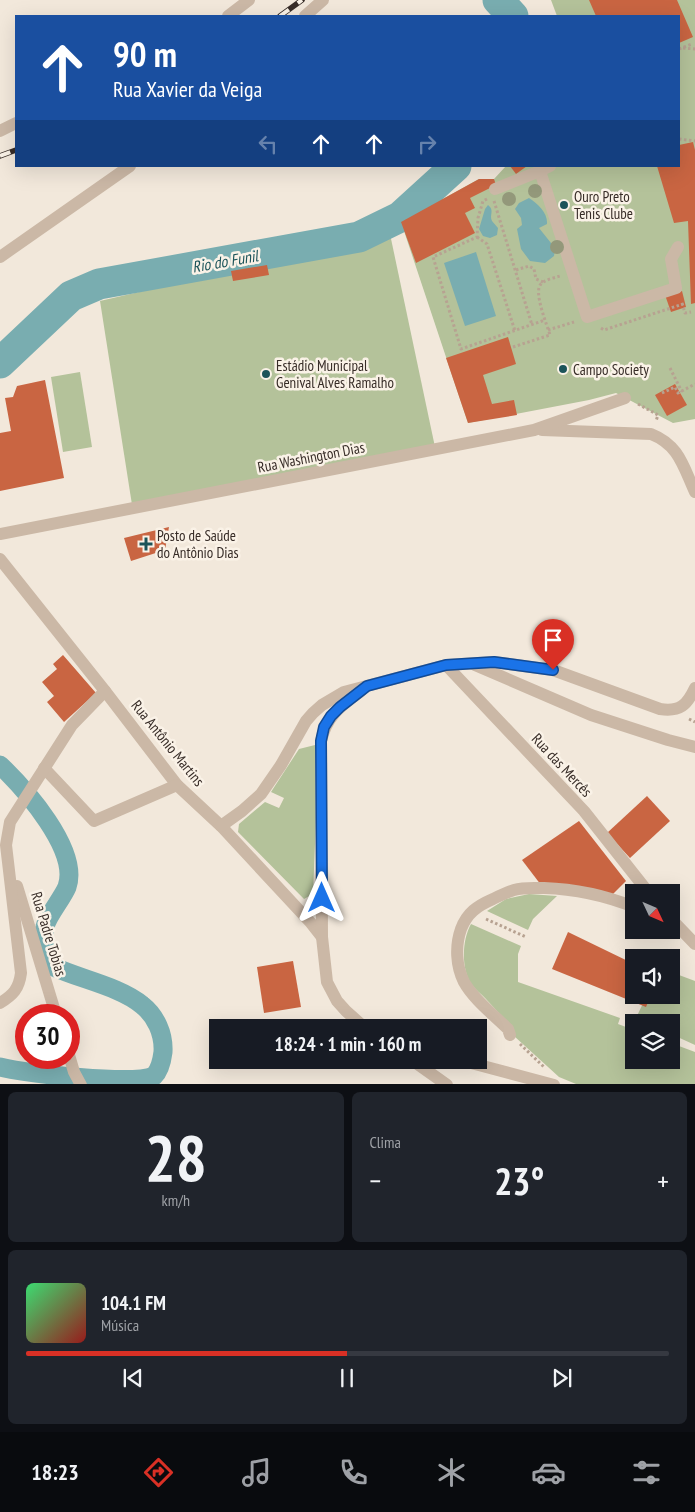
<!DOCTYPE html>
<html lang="pt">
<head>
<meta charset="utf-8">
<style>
	:root { --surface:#171b24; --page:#20242c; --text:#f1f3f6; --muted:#9ea1a6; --line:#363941; --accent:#d93025 }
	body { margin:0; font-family:"PT Sans Narrow",sans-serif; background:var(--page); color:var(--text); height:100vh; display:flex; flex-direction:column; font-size:19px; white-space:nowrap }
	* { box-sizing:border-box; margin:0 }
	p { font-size:16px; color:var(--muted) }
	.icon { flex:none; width:28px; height:28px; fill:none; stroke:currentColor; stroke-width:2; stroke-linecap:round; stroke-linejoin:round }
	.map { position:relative; height:1084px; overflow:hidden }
	.sheet { display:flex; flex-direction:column; gap:8px; padding:8px; background:#0d0f14; flex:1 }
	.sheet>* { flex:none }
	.guide { position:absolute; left:15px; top:15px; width:665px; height:152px; border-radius:0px; box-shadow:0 5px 20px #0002; background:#1a4fa0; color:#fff; overflow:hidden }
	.needle { width:32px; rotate:134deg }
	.controls { position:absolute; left:625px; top:884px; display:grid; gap:10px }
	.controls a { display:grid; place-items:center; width:55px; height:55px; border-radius:0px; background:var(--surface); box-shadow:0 5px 20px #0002; font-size:25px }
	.speed { position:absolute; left:15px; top:1004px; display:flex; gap:10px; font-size:25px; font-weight:700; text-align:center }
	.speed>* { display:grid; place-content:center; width:65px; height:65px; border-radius:50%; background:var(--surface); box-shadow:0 5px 20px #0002; line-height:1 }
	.speed .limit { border:8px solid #d22; background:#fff; color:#111 }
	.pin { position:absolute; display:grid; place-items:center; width:42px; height:42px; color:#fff; margin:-51px -21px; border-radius:50% 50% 50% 0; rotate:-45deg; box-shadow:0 0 5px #0007 }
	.pin .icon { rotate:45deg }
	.me { position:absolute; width:55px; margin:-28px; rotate:0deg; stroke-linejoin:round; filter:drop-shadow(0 0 4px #0008) }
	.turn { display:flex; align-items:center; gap:18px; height:105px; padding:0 15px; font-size:22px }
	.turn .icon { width:65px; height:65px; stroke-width:2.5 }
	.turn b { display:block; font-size:35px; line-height:42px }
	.lanes { display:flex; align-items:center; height:48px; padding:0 15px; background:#0003; justify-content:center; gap:25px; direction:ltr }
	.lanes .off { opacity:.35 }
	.big { font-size:38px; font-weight:700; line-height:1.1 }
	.sheet .card { flex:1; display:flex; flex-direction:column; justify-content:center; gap:8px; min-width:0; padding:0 18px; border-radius:8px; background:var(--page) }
	.sheet .dial { align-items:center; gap:0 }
	.dial b { font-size:65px; line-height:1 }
	.song { display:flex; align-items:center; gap:15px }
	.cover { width:60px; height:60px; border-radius:8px; background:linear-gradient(135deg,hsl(140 70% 55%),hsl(0 70% 35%)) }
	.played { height:5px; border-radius:2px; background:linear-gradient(90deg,var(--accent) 50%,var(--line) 50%) }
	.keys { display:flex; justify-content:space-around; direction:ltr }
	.heat { display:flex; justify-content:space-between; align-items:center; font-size:28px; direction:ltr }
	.sheet .tiles { flex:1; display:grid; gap:8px; grid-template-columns:1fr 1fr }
	.card:last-child { grid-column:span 2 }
	.trip { position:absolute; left:209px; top:1019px; width:278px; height:50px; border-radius:0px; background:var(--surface); box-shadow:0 5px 20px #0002; font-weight:700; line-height:50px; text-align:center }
	.menu { display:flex; height:80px; justify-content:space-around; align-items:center; background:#090b0e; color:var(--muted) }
	.menu .icon { width:35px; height:35px }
	.menu .on { color:var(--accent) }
	.menu b { font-size:22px; color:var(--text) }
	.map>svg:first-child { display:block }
	.green { fill:#b4c29a }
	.water { fill:#79adb0 }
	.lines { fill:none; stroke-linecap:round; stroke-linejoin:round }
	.canal { stroke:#79adb0; stroke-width:19 }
	.river { stroke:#79adb0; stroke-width:31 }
	.building { fill:#c96542 }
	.path { stroke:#b7a291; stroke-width:3; stroke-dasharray:2.5 2.5; stroke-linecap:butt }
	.minor { stroke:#cbb8a6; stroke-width:12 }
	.rail-casing { stroke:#372c27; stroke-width:5.5 }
	.rail { stroke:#faf2e7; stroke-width:4; stroke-dasharray:11; stroke-linecap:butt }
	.tree { fill:#93987a }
	.route-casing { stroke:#114b97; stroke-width:12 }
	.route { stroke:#1a73e8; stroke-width:9 }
	.poi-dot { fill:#1c5459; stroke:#faf2e7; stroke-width:2 }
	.labels { text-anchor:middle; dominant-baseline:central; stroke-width:5; stroke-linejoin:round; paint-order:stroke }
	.poi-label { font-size:15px; fill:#372c27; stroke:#faf2e7; text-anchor:start }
	.street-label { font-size:15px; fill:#372c27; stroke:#faf2e7 }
	.water-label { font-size:16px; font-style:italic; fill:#1c5459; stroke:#faf2e7 }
</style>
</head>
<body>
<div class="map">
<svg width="695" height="1085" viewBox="0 0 695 1085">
	<rect width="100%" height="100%" fill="#f2e8db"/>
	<g class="green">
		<polygon points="551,0 695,0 695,419 673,423 616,393 589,400 468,423 401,222 479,179 494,179 506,166 679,166 679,16 557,16"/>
		<polygon points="390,234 435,447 133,511 100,301"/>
		<polygon points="80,372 92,447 63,452 51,377"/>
		<polygon points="315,745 317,794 313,894 304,899 238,832 239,824 265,802 279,808 284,798 271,792 299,749"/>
		<polygon points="529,894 557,896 533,919 528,930 487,911 506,899"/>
		<path d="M471,924L521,946L518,954V982L620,1018L618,1024L634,1030V1060H671V1043L695,1052V1084H576L559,1077L514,1036V1029C505,1019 495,1009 485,998C481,994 475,989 471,984C461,968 462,940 471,924Z"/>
		<polygon points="671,972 695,981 695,1045 671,1034 671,1022 647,1022 636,1018 647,995 671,995"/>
	</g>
	<g class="water">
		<path d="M529,198C538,204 548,213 547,224L539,228L555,248L554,256L545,263L530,261L521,249L517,229L522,225L521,218L515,209L519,203Z"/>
		<path d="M488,205C495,210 489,215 492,221L498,228L497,235L490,238L483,236L479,229L485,209Z"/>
		<polygon points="476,252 496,316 465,326 444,263"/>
	</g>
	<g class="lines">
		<path class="canal" d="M0,765C24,788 80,850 67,887C62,899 47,916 45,927C42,939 49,957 54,967C80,979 121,987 142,1005C156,1016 164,1034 163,1052C162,1060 160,1070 154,1076C132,1085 29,1074 0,1067"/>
		<g class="river">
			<polyline points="498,0 513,16"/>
			<polyline points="0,363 71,296 99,284 359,237 400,217 456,166"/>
		</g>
	</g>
	<g class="building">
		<polygon points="589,0 677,0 693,37 679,43 679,16 596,16"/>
		<polygon points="693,142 695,150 695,303 691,304 688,221 674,223 657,166 679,166 679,145"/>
		<polygon points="510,166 527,166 516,174"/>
		<polygon points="479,179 494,179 496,185 470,198 475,208 465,213 475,233 416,263 401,222"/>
		<polygon points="267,265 269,275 233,281 231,271"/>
		<polygon points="682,291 686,307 671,312 665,295"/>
		<polygon points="508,337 516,364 483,375 492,404 514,400 517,415 468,423 446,358"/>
		<polygon points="45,380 64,478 0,491 0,433 11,431 5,398 13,397 17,386"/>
		<polygon points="675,384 687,405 667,416 655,395"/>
		<polygon points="169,527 165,550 131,561 124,538"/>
		<polygon points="63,655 96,693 64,722 47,702 54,696 42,682 57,669 53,664"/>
		<polygon points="647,796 670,821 630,858 607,833"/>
		<polygon points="579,821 626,881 611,896 541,885 522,860"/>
		<polygon points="568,932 634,964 634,995 651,995 646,1007 552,969"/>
		<polygon points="293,961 301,1007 264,1013 257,967"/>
	</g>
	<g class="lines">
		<g class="path">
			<polyline points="683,48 695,49"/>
			<polyline points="679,49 692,44"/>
			<polyline points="679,139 695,141"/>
			<polyline points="487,199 483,201 478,218 477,237 433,257 461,349 545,320"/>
			<polyline points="494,201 532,325"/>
			<polyline points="477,237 487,244 515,331"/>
			<polyline points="516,270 529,266 534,269 536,279 543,282"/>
			<polyline points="682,303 685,313 691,312"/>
			<polyline points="601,328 604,330 683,304"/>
			<polyline points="548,330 574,322"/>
			<path d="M513,347L550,335C547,325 533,291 541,284C546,279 554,278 560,276"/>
			<polyline points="670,368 682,392"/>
			<polyline points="662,393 675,387 678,393 695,384"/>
			<polyline points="638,404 658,415 656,421"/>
			<polyline points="689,719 695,722"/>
			<polyline points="486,919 526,937"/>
			<polyline points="520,1044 544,1067"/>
		</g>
		<g class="minor">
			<polyline points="228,16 249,0"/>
			<polyline points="305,16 323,0"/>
			<polyline points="0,131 16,123"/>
			<polyline points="550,166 540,171 587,317 676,288 671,259 678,247"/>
			<polyline points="495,189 540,171"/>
			<polyline points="0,257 130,166"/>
			<path d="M542,430L651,434C679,445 683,466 695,492"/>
			<polyline points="0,534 534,430 625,398"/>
			<polyline points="0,559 105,691 177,785 221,826 311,923 322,937"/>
			<polyline points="446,665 584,811 648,892"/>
			<polyline points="475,665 591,715 668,740 695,747"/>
			<path d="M361,691C341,706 327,715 321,741L322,937L327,982L337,1001L346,1011L365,1028"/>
			<polyline points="44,768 94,821 177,785"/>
			<path d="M221,826L242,811L261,794L281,765L306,721L313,713L322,705L344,692L446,665L494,662L553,670L660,709C680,712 687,705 695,688"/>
			<polyline points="17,886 56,1015"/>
			<polyline points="671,919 695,944"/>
			<path d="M0,1003C13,995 19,989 21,973L6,845L10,822L72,725L105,691"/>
			<path d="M510,1035L508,1029C495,1016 473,999 464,982C456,966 455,946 461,929C467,913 477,906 493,899C499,896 507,892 514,890C524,887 534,888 544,888C576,889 604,895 634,907"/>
			<polyline points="69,1055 74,1072 81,1085"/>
			<polyline points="412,1060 447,1085"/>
			<polyline points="460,1060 554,1085"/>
		</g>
		<g class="rail-casing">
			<g id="rail">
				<polyline points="280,16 302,0"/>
				<polyline points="0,156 16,150"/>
			</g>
		</g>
		<use href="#rail" class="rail"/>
	</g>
	<g class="tree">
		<circle cx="535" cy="191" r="7"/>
		<circle cx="509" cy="199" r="7"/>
		<circle cx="557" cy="247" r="7"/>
	</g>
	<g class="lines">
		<g class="route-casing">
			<polyline id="route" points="322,898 321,741 324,727 331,716 340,707 367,686 446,665 494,662 553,670"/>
		</g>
		<use href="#route" class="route"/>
	</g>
	<g class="poi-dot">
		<circle cx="564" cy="205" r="5"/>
		<circle cx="563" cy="369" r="5"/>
		<circle cx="266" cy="374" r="5"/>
		<path d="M143.5 536.5h5v5h5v5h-5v5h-5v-5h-5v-5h5z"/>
	</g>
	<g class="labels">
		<g class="poi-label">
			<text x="574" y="196">Ouro Preto<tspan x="574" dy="17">Tenis Clube</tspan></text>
			<text x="276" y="365">Estádio Municipal<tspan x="276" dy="17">Genival Alves Ramalho</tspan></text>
			<text x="573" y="369">Campo Society</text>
			<text x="157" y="535">Posto de Saúde<tspan x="157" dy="17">do Antônio Dias</tspan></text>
		</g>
		<g class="street-label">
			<text transform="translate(311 457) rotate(-11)">Rua Washington Dias</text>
			<text transform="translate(168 743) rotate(51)">Rua Antônio Martins</text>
			<text transform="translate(562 765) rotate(47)">Rua das Mercês</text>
			<text transform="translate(49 934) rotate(73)">Rua Padre Tobias</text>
		</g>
		<g class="water-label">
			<text transform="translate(225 261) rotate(-10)">Rio do Funil</text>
		</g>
	</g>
</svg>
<div class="controls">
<a><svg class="needle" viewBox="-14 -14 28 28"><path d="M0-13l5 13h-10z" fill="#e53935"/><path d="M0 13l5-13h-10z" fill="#9ea1a6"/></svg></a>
<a><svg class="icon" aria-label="sound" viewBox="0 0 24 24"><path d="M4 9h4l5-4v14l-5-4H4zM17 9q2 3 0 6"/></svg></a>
<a><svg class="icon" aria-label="layers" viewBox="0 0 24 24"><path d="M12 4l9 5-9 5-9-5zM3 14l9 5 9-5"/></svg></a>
</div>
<div class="speed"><div class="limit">30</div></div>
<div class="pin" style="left:553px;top:670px;background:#d93025"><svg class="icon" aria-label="arrive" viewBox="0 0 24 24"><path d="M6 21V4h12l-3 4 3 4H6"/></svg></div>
<svg class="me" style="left:322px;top:898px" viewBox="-20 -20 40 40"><path d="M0-17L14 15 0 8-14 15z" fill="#1a73e8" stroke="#fff" stroke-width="4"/></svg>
<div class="trip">18:24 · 1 min · 160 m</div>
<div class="guide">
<div class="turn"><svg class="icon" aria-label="ahead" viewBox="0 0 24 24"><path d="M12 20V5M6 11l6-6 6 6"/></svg><div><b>90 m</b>Rua Xavier da Veiga</div></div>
<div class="lanes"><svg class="icon off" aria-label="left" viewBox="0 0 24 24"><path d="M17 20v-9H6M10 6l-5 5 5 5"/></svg><svg class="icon" aria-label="ahead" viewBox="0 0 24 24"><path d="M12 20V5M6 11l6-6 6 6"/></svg><svg class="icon" aria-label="ahead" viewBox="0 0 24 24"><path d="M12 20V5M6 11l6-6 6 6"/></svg><svg class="icon off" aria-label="right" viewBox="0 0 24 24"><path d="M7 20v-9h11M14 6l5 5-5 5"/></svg></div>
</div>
</div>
<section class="sheet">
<div class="tiles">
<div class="card dial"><b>28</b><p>km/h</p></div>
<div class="card"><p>Clima</p>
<div class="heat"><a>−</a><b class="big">23°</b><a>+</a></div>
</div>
<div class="card">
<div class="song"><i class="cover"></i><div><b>104.1 FM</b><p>Música</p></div></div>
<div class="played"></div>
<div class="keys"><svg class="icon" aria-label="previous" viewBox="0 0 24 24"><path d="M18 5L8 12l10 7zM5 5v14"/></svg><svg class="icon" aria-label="pause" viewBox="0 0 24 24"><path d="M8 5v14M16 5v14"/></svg><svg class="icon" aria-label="next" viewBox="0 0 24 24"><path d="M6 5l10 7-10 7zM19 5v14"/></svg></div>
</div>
</div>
</section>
<nav class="menu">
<b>18:23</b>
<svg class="icon on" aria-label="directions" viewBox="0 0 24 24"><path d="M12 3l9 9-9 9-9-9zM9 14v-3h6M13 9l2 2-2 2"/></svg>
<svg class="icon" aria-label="music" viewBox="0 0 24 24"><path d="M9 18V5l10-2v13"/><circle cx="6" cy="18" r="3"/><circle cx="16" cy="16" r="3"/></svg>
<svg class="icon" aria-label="phone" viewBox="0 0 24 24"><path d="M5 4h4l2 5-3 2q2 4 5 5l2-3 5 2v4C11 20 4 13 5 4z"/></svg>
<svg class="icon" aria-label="climate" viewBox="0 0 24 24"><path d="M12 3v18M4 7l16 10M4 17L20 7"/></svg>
<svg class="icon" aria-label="car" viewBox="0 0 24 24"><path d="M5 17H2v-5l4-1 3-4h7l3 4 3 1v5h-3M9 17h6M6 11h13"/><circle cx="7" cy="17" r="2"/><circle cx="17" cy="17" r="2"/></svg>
<svg class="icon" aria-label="filters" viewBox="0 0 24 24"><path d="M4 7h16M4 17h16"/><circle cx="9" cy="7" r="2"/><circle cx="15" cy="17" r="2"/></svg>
</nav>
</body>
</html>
